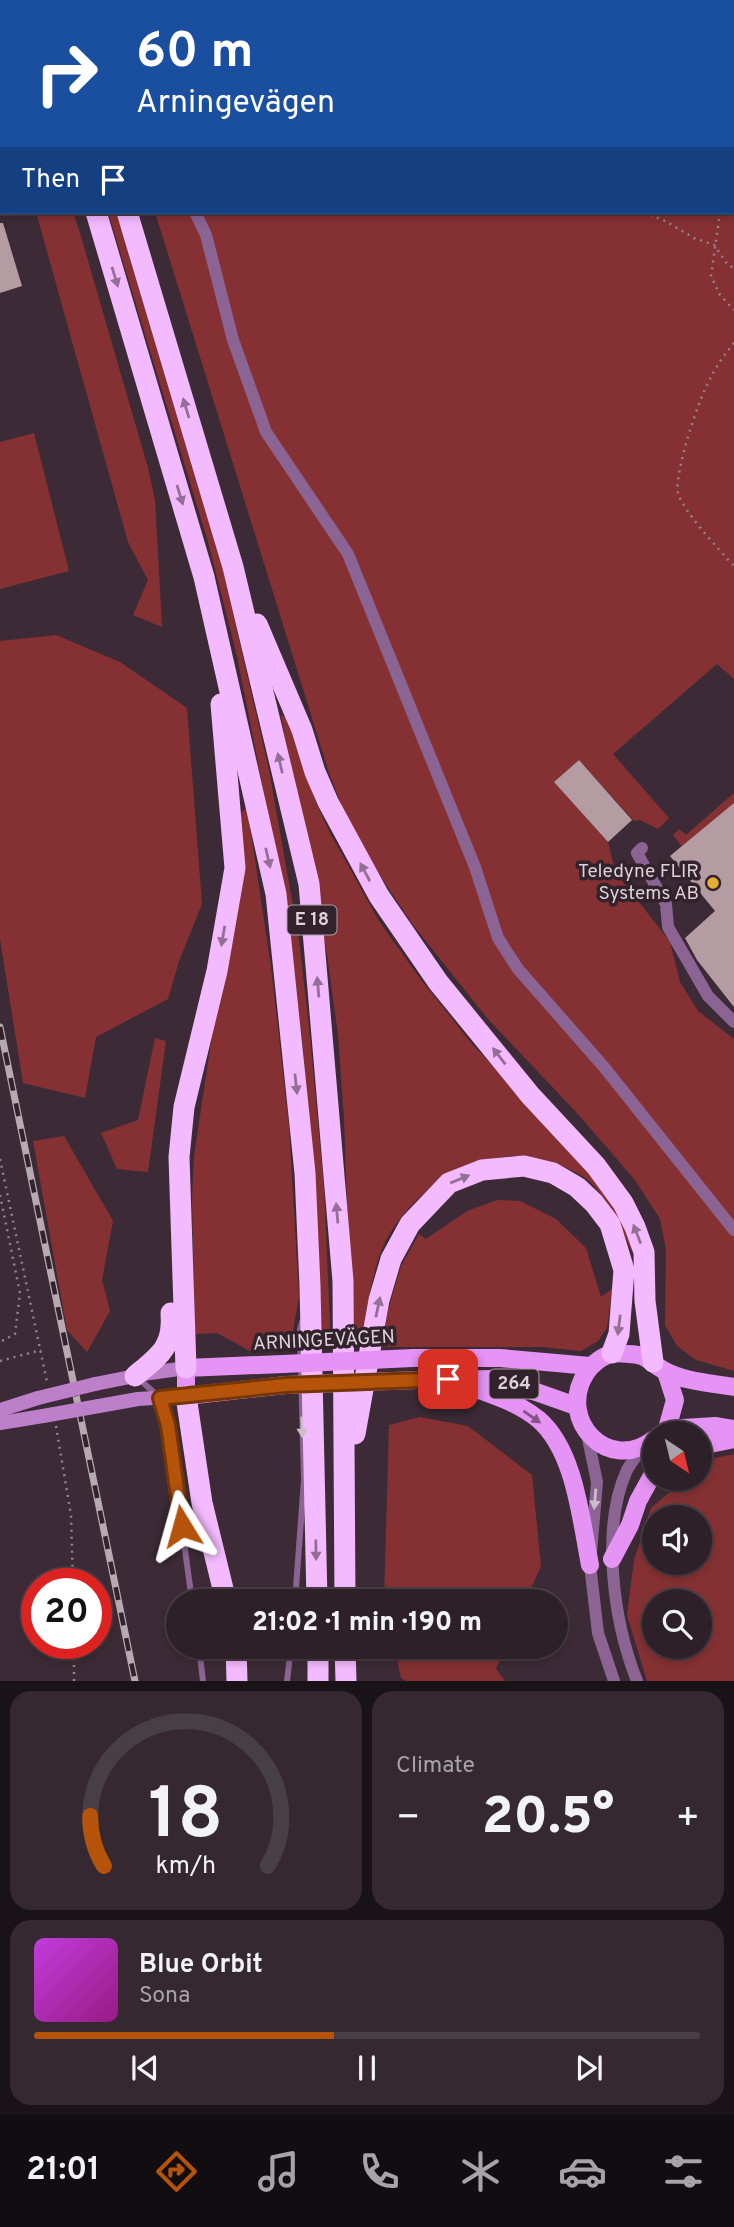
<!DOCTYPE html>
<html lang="en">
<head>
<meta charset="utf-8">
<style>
	:root { --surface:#2d2028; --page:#352830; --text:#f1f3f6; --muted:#a7a3a8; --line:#483e45; --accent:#b45309 }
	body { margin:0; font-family:Overpass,sans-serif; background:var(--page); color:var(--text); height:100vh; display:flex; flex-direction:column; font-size:26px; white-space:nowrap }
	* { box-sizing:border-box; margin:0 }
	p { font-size:23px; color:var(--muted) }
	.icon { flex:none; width:38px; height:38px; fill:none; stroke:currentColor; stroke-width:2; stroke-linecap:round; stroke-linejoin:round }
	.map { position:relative; height:1681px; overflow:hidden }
	.sheet { display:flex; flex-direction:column; gap:10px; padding:10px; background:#191216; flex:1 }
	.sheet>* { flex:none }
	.hud { position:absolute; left:0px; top:0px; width:735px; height:214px; box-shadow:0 4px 10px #0003,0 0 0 2px var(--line); background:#1a4fa0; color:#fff; overflow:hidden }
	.needle { width:46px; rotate:145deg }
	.buttons { position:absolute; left:642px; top:1421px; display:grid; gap:14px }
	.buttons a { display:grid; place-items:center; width:70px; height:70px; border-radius:50%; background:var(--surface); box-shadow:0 4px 10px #0003,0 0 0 2px var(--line); font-size:35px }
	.speed { position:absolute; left:21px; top:1568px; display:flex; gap:14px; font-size:35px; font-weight:700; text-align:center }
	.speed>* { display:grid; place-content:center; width:91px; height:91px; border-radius:50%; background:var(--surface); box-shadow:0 4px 10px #0003,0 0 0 2px var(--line); line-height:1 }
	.speed .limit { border:10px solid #d22; background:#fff; color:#111 }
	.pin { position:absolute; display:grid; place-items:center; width:60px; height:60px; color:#fff; margin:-30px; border-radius:14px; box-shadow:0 4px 10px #0006 }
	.me { position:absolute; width:77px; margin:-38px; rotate:352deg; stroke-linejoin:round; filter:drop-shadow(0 0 5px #0008) }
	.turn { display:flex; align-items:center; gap:24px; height:147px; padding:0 21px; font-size:32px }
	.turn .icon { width:91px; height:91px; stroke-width:2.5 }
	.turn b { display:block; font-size:49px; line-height:60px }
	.then { display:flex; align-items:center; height:66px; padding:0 21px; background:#0003; gap:14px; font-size:26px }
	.big { font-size:52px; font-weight:800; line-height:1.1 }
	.sheet .widget { flex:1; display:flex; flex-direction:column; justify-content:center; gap:10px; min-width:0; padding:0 24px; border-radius:21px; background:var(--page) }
	.sheet .dial { align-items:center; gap:0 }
	.dial svg { height:182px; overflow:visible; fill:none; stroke:var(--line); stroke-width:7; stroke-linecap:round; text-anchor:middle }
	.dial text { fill:var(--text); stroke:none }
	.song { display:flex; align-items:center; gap:21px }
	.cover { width:84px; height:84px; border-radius:10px; background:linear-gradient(135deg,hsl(290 70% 55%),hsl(310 70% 35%)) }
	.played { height:7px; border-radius:4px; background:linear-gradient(90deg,var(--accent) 45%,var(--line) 45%) }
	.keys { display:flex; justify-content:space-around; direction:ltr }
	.heat { display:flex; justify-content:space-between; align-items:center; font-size:38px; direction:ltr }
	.sheet .tiles { flex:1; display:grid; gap:10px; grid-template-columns:1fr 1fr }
	.widget:last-child { grid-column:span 2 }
	.trip { position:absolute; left:166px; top:1589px; width:402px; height:70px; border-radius:35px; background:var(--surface); box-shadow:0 4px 10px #0003,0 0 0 2px var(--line); font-weight:800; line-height:70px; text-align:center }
	.dock { display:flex; height:112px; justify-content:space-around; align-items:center; background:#120d10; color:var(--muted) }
	.dock .icon { width:49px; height:49px }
	.dock .on { color:var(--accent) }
	.dock b { font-size:32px; color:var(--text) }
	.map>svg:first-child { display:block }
	.green { fill:#853133; fill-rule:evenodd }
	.building { fill:#b59ca2 }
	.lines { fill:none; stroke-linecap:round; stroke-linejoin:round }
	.path { stroke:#91848c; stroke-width:2.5; stroke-dasharray:2 5; stroke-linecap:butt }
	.service { stroke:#8c6493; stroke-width:6 }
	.minor { stroke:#8c6493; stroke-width:12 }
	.secondary { stroke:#be7fca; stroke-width:14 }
	.primary { stroke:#e593f4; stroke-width:18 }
	.motorway { stroke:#f4baff; stroke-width:21 }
	.rail-casing { stroke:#b6a9b1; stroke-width:7 }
	.rail { stroke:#32222c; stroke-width:4.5; stroke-dasharray:13; stroke-linecap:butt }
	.secondary-bridge { stroke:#be7fca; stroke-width:14 }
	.primary-bridge { stroke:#e593f4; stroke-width:18 }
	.oneway { fill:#936e96 }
	.oneway2 { fill:#835586 }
	.oneway3 { fill:#cdbcca }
	.route-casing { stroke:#753606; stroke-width:18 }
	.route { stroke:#b45309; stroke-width:12 }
	.poi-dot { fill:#e4ad35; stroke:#32222c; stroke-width:2.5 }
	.labels { text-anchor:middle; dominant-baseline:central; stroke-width:7; stroke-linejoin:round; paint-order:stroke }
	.shield { fill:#32222c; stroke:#aa9da4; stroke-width:2 }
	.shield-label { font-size:18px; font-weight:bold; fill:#ddd2d8 }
	.poi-label { font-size:19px; fill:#ddd2d8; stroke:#32222c; text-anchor:end }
	.street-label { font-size:19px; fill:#ddd2d8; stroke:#32222c }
</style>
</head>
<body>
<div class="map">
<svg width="734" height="1681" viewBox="0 0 734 1681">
	<rect width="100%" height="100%" fill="#3c2b36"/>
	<g class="green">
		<polygon points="103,0 734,0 734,679 717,664 613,754 669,818 658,829 640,820 634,821 579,760 554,782 608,842 615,871 670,942 680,982 698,1011 734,1039 734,1371 696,1360 677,1346 665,1325 666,1250 660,1219 635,1180 577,1113 487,1018 413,925 355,838 330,776 155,212 733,212 733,2"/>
		<polygon points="36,212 73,212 80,233 148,468 155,500 162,627 133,615 148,580 128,542"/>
		<polygon points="108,212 116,212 223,570 269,770 299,940 310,1036 324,1188 331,1348 322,1348 315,1192 303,1048 291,942 275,849 237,656 208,542"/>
		<polygon points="34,433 69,571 0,589 0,442"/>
		<polygon points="56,635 120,662 187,708 202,904 179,961 168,999 96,1037 85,1098 23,1083 0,939 0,641"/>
		<path d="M281,716H286L315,800L330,833L379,921L419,977L472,1044L570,1145L625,1220L633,1254C622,1230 611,1204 593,1185C583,1173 561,1165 546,1162C536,1160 525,1156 515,1156C462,1157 416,1191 389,1235C372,1263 367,1313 359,1347L352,1346L344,1118L338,1035L327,954Z"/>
		<polygon points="734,793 734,804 683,848 673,835 679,829 686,835"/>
		<polygon points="245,809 248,813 271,967 289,1126 299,1296 290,1349 250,1351 217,1333 195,1334 192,1201 194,1156 240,849 241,813"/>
		<polygon points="155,1038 166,1041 148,1172 117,1169 101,1133 138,1120"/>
		<polygon points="64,1136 113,1221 102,1280 110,1311 87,1352 67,1330 33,1141"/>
		<polygon points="497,1200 520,1201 556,1219 586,1248 601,1297 612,1289 607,1328 598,1341 581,1351 543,1347 382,1347 388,1310 401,1266 419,1234 426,1239 467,1211"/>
		<polygon points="420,1417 468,1426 532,1475 541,1566 525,1601 384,1601 389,1425"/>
		<path d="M734,1454V1681H647L627,1615L634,1560L651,1508L685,1479H700V1465L705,1460ZM654,1517H700V1563H654ZM654,1601H700V1647H654Z"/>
		<polygon points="394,1647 505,1647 496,1669 505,1681 406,1681 401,1678"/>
	</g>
	<g class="building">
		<polygon points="0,223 3,223 22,286 0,293"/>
		<polygon points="579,760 632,820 608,842 554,782"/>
		<polygon points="734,803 734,1007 697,960 685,938 715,911 670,856"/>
	</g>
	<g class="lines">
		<g class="path">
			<polyline points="419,0 419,2"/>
			<polyline points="658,2 658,0"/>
			<polyline points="733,157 734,157"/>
			<polyline points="644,212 667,222 694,238 714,245 728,265 734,268"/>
			<polyline points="720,212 711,276 720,295 734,310"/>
			<path d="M734,343C725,354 716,366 710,379C699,398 674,473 678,493C683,511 720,551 734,566"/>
			<polyline points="0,1159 47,1382"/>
			<polyline points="0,1195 20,1293 15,1334 0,1342"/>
			<polyline points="0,1361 41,1350"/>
			<polyline points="56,1426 71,1515 73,1584"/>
			<polyline points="74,1681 74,1643"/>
		</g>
		<g class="service">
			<polyline points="138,1378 160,1398 168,1425 192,1601"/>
			<polyline points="295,1601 304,1480 300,1330 302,1322"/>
			<polyline points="199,1647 203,1681"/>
			<polyline points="287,1681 291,1647"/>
		</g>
		<g class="minor">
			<polyline points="96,0 96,2"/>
			<polyline points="195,212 206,235 233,340 266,432 348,554 475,867 498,938 518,969 604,1067 734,1230"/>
			<polyline points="642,848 637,853 666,904 668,927 708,996 734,1022"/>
			<polyline points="587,1434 597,1482 590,1565 598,1633 614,1681"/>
			<path d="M637,1681C614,1623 600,1529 627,1470C631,1462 638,1455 643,1448"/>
		</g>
		<g class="secondary">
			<polyline points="95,1384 150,1373 186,1368"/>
			<polyline points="99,1406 138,1399 186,1396"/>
			<polyline points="0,1410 38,1398"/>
			<polyline points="0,1423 43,1416"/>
		</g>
		<g class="primary">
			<polyline points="413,1358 500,1358 590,1366"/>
			<polyline points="283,1364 186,1368 186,1396 286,1385"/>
			<polyline points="666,1372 675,1400 667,1429"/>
			<path d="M448,1379C478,1390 513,1399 538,1419C575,1450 581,1520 590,1565"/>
			<polyline points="418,1380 499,1379 576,1406"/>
			<polyline points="662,1433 667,1429 715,1426 734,1429"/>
			<path d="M654,1439C609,1475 556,1420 586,1373C591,1365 602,1356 611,1354C616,1352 623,1354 628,1354C648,1354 649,1363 665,1371C685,1382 712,1383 734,1387"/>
			<polyline points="700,1446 734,1439"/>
			<polyline points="612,1559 630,1525 638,1501 654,1472"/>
		</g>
		<g class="motorway">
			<polyline points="30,0 31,2"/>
			<polyline points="65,0 65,2"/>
			<polyline points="96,212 204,577 276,894 305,1173 310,1286 317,1601"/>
			<polyline points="127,212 233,567 309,884 343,1281 345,1601"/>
			<polyline points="257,624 302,730 315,772 328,802 379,896 438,982 530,1095 596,1166 623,1203 635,1227 644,1252 645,1301 653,1362"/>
			<polyline points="186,1368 179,1157 184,1107 217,971 235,868 221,704"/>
			<path d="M135,1376C159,1356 174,1347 171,1313"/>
			<polyline points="186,1396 202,1503 226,1601"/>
			<polyline points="355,1434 379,1300 391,1259 410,1224 449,1183 482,1170 524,1166 553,1173 577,1187 594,1203 610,1224 624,1270 619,1334 612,1353"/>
			<polyline points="236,1647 237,1681"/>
			<polyline points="318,1647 318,1681"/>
			<polyline points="345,1647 346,1681"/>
		</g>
		<g class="rail-casing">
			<polyline id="rail" points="0,1027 135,1681"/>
		</g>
		<use href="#rail" class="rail"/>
		<g class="secondary-bridge">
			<polyline points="38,1398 95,1384"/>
			<polyline points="43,1416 99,1406"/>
		</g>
		<g class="primary-bridge">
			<polyline points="283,1364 413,1358"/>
			<polyline points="286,1385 418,1380"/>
		</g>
	</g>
	<defs><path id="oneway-solid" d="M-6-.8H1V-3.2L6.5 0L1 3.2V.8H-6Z" transform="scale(1.75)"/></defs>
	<g class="oneway">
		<use href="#oneway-solid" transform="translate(115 277) rotate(73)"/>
		<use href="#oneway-solid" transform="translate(186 408) rotate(-107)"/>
		<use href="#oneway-solid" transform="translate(180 495) rotate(73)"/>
		<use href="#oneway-solid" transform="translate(280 763) rotate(-103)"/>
		<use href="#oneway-solid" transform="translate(268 858) rotate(77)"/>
		<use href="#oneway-solid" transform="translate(365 872) rotate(-118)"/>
		<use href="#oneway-solid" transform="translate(223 936) rotate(100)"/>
		<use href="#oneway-solid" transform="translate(318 987) rotate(-95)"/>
		<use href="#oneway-solid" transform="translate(499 1056) rotate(-128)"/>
		<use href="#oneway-solid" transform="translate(296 1084) rotate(84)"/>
		<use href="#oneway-solid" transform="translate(460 1179) rotate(-22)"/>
		<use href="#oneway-solid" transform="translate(337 1213) rotate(-95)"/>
		<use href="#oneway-solid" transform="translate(637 1234) rotate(-111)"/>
		<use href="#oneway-solid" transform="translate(378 1307) rotate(-78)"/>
		<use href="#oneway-solid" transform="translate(619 1325) rotate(97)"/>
		<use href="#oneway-solid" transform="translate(316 1550) rotate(89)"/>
	</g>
	<use class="oneway2" href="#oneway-solid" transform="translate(532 1417) rotate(35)"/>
	<g class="oneway3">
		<use href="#oneway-solid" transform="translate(302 1427) rotate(89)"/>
		<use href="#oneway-solid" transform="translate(595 1499) rotate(95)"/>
	</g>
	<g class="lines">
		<g class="route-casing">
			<polyline id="route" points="182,1526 168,1425 160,1398 286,1385 448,1379"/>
		</g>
		<use href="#route" class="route"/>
	</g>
	<circle class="poi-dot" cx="713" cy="883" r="7"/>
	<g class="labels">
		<g class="shield">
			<rect x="287.5" y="905.5" width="49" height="29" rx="5"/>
			<rect x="489.5" y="1369.5" width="49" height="29" rx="5"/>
		</g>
		<g class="shield-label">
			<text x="312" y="920">E 18</text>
			<text x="514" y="1384">264</text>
		</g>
		<g class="poi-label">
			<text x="699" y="872">Teledyne FLIR<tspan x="699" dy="22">Systems AB</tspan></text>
		</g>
		<g class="street-label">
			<text transform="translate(324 1341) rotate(-3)">ARNINGEVÄGEN</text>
		</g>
	</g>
</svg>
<div class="buttons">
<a><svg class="needle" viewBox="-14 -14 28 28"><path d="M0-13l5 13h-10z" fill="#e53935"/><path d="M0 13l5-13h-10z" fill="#a7a3a8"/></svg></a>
<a><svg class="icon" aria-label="sound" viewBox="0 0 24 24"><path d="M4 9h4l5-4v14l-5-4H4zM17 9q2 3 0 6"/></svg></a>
<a><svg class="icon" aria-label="search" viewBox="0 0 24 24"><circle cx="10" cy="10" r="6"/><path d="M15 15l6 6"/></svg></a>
</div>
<div class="speed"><div class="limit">20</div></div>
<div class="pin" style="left:448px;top:1379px;background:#d93025"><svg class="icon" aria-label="arrive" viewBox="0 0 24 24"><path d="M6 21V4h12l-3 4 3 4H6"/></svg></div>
<svg class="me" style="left:182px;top:1526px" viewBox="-20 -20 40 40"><path d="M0-17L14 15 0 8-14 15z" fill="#b45309" stroke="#fff" stroke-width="4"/></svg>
<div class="trip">21:02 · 1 min · 190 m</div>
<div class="hud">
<div class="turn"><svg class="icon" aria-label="right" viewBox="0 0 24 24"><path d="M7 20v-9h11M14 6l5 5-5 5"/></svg><div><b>60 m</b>Arningevägen</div></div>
<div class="then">Then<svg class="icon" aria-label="arrive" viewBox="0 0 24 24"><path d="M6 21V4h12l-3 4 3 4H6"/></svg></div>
</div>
</div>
<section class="sheet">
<div class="tiles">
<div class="widget dial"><svg viewBox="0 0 100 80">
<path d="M14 69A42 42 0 1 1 86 69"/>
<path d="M14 69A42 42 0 0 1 8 47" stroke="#b45309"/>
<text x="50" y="56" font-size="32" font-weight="700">18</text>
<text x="50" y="72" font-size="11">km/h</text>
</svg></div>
<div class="widget"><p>Climate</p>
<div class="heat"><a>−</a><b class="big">20.5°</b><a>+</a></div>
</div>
<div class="widget">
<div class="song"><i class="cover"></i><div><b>Blue Orbit</b><p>Sona</p></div></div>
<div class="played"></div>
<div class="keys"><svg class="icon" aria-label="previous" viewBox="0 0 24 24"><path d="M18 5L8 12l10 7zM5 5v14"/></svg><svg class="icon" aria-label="pause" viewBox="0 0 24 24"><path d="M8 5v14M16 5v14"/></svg><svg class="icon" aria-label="next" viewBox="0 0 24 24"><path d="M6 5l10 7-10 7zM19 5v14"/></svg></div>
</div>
</div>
</section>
<nav class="dock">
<b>21:01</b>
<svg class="icon on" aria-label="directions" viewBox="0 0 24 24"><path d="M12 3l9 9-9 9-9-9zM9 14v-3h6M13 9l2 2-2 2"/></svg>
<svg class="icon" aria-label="music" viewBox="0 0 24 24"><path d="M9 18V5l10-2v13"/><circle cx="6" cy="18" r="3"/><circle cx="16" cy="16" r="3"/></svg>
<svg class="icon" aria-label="phone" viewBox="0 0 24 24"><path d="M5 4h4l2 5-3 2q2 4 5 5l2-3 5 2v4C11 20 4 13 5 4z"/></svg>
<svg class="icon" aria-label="climate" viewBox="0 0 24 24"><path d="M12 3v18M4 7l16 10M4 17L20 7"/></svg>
<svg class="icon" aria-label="car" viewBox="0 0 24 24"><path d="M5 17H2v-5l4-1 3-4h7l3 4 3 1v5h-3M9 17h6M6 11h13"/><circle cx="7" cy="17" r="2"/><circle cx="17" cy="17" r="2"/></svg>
<svg class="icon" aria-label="filters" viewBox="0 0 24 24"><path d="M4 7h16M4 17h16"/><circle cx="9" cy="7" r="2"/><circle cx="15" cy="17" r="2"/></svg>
</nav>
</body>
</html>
